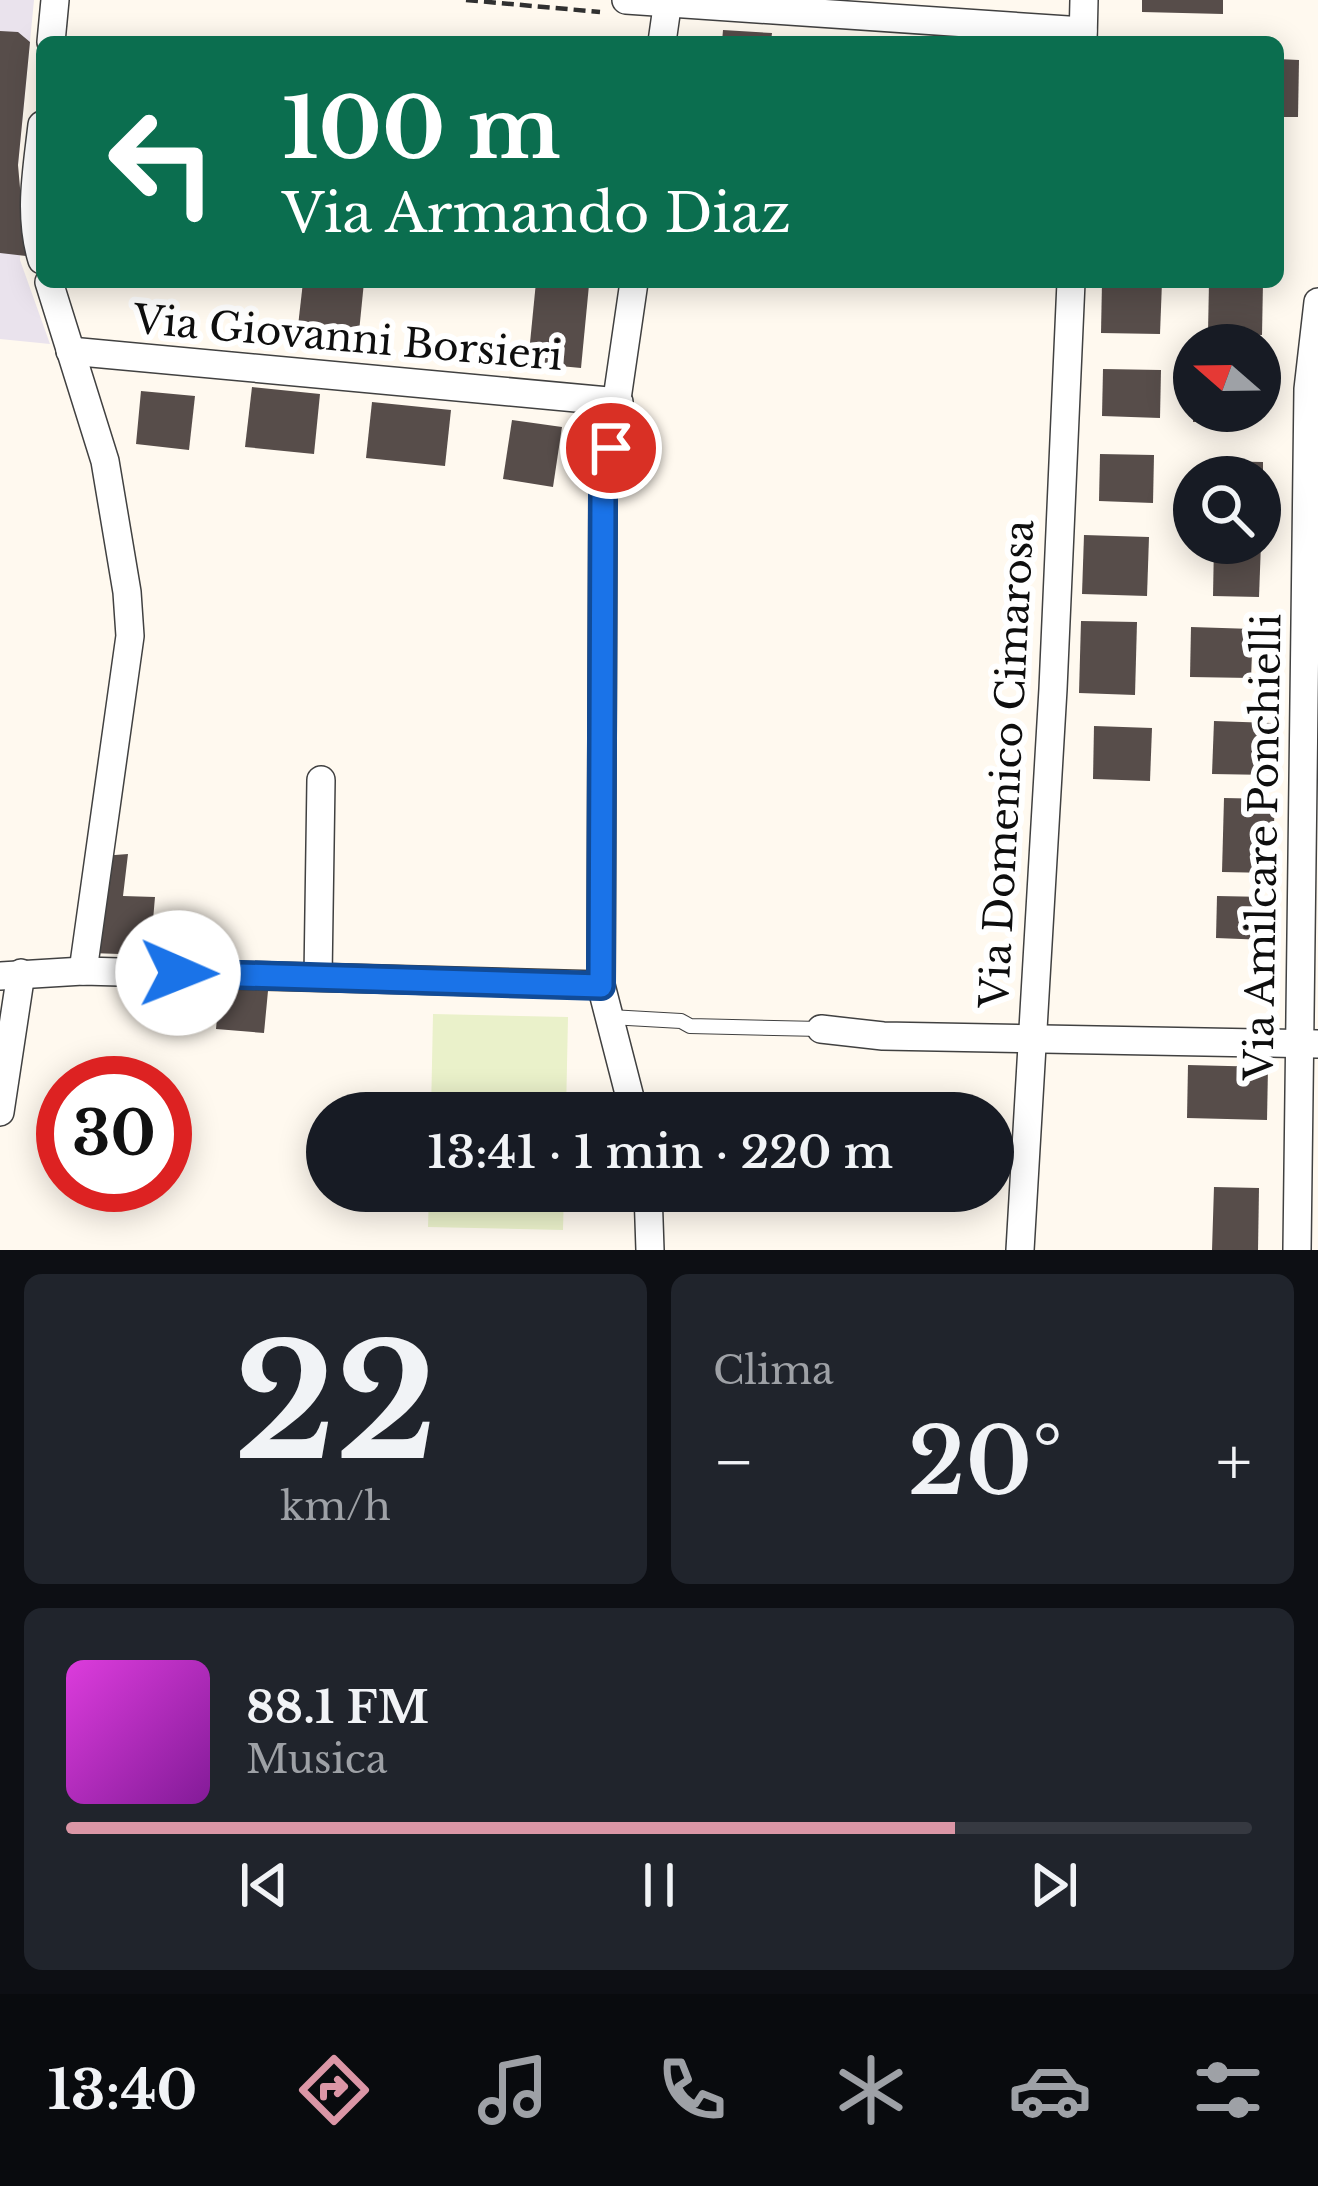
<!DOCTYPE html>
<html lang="it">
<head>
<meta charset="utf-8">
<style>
	:root { --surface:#171b24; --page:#20242c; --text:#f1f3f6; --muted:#9ea1a6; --line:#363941; --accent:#db96a6 }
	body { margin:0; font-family:"Libre Baskerville",serif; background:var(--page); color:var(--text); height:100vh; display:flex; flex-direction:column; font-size:45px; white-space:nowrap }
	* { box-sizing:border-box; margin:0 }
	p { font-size:39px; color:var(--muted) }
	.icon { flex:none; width:66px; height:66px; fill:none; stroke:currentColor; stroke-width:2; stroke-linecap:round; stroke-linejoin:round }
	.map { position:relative; height:1250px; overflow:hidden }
	.drawer { display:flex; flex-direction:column; gap:24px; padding:24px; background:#0d0f14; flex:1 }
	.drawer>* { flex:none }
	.banner { position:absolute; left:36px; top:36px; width:1248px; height:252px; border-radius:18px; box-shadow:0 6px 30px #0003; background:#0b6e4f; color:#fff; overflow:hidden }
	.needle { width:78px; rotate:290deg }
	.tools { position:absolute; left:1173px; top:324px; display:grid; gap:24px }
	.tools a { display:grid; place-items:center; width:108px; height:108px; border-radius:50%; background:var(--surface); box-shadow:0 6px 30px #0003; font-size:60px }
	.speed { position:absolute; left:36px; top:1056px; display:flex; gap:24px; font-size:60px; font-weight:700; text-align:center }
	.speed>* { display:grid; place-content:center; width:156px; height:156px; border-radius:50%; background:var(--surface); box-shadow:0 6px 30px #0003; line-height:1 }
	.speed .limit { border:18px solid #d22; background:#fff; color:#111 }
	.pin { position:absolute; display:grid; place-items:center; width:102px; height:102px; color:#fff; margin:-51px; border:6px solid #fff; border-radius:50%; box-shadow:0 3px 12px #0007 }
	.me { position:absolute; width:132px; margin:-66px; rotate:91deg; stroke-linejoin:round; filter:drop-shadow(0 0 9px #0008) }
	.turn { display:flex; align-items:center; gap:42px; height:252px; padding:0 48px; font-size:54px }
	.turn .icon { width:156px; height:156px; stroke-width:2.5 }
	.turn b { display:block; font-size:84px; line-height:102px }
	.big { font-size:90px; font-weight:600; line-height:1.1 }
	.drawer .card { flex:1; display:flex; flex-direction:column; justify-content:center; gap:18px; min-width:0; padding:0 42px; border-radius:18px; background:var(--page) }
	.drawer .dial { align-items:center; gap:0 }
	.dial b { font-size:156px; line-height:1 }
	.song { display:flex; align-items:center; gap:36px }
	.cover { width:144px; height:144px; border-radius:18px; background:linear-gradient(135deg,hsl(300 70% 55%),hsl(290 70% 35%)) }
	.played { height:12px; border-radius:6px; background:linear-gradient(90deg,var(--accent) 75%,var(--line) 75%) }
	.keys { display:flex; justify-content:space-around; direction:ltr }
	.heat { display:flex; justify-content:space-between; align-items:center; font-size:66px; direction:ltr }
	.drawer .tiles { flex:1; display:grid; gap:24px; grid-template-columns:1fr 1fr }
	.card:last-child { grid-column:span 2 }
	.trip { position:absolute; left:306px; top:1092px; width:708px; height:120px; border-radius:60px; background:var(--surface); box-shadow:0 6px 30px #0003; font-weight:600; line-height:120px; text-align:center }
	.dock { display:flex; height:192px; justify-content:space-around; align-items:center; background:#090b0e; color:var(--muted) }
	.dock .icon { width:84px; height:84px }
	.dock .active { color:var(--accent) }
	.dock b { font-size:54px; color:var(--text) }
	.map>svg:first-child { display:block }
	.industrial { fill:#eae3ed }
	.pitch { fill:#eaf1ca }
	.building { fill:#574d4a }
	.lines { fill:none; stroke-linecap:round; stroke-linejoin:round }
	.lane-casing { stroke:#414141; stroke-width:16 }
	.street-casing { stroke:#414141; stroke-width:30 }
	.path { stroke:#303030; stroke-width:4.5; stroke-dasharray:12 6; stroke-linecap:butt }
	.lane { stroke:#fff; stroke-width:14 }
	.street { stroke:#fff; stroke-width:27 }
	.route-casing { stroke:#114b97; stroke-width:30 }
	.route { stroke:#1a73e8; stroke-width:21 }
	.labels { text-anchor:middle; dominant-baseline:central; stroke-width:12; stroke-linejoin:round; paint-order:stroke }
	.street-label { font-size:39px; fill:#0e0e0e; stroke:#fff }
</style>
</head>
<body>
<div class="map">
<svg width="1318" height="1250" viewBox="0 0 1318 1250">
	<rect width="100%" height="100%" fill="#fff9ef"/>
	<polygon class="industrial" points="0,0 34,0 18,165 20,260 50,344 0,339"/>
	<g class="pitch">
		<polygon points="433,1014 568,1017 566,1113 431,1113"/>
		<polygon points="429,1191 564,1191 563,1230 428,1227"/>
	</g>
	<g class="building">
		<polygon points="1142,0 1223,0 1223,14 1142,12"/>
		<polygon points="723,30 772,33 771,42 722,42"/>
		<polygon points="0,31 18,32 30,42 18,165 26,256 0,253"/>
		<polygon points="1278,59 1299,60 1298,117 1278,117"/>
		<polygon points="303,282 364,282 359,332 298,326"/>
		<polygon points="536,282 589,285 581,368 528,363"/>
		<polygon points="1102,282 1162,282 1160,334 1101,333"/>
		<polygon points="1209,282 1263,282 1262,335 1208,333"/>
		<polygon points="1103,369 1161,370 1160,418 1102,416"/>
		<polygon points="252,387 320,394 314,454 245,447"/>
		<polygon points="141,391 195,396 189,450 136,444"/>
		<polygon points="372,402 451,410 445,466 366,458"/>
		<polygon points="1193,411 1257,411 1257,423 1193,422"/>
		<polygon points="512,420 562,427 553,487 503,479"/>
		<polygon points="1100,454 1154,455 1153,503 1099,501"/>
		<polygon points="1208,461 1263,462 1263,477 1207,477"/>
		<polygon points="1084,535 1149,537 1147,596 1082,594"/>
		<polygon points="1214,543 1261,543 1259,597 1213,596"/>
		<polygon points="1081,621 1137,622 1135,695 1079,693"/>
		<polygon points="1191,627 1253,629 1251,678 1190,677"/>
		<polygon points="1214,721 1271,723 1270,775 1212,774"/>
		<polygon points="1094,726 1152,728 1150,781 1093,779"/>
		<polygon points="1224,798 1275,799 1272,873 1222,872"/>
		<polygon points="128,854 123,896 155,897 150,955 90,953 102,856"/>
		<polygon points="1217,896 1267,897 1266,940 1216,938"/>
		<polygon points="220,986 268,991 264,1033 216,1029"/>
		<polygon points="1188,1065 1268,1067 1267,1120 1187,1118"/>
		<polygon points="1214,1187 1259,1188 1258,1250 1212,1250"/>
	</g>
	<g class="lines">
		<g class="lane-casing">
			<polyline id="lane" points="610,1017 681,1021 690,1026 821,1029"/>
		</g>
		<g class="street-casing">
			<g id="street">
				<polyline points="626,0 1083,31"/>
				<polyline points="51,42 55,0"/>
				<polyline points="662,42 668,0"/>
				<polyline points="1083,42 1084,0"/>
				<path d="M42,125C37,170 28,215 42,260"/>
				<polyline points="49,282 105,461 127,592 130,636 83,971"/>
				<polyline points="634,282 603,495 601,985 634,1113"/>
				<polyline points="70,351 619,402"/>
				<polyline points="0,976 83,971 601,985"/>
				<polyline points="318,977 321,780"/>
				<polyline points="821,1029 883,1036 1318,1044"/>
				<polyline points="0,1112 21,973"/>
				<polyline points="648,1191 650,1250"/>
				<polyline points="1020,1250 1053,689 1071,282"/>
				<polyline points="1297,1250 1308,389 1318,302"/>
			</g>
		</g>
		<polyline class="path" points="466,0 600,12"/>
		<use href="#lane" class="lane"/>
		<use href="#street" class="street"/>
	</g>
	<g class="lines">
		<g class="route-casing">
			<polyline id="route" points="178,973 601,986 603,494 611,448"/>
		</g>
		<use href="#route" class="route"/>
	</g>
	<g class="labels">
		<g class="street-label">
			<text transform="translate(348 338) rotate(5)">Via Giovanni Borsieri</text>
			<text transform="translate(1007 764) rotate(-87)">Via Domenico Cimarosa</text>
			<text transform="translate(1263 847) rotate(-89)">Via Amilcare Ponchielli</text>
		</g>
	</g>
</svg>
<div class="tools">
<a><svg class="needle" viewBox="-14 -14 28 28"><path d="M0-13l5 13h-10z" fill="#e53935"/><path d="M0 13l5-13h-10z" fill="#9ea1a6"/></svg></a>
<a><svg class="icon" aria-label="search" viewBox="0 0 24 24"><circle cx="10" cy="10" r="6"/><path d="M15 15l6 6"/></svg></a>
</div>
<div class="speed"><div class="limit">30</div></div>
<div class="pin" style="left:611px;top:448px;background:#d93025"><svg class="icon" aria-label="arrive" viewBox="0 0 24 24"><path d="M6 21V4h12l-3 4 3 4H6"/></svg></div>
<svg class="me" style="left:178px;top:973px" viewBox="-20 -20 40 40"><circle r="19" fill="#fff"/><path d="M0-13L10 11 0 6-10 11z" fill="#1a73e8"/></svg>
<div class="trip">13:41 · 1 min · 220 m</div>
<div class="banner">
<div class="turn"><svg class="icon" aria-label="left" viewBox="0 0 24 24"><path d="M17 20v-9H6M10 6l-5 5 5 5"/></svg><div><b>100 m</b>Via Armando Diaz</div></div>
</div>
</div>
<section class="drawer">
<div class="tiles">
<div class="card dial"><b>22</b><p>km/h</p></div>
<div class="card"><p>Clima</p>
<div class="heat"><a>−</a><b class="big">20°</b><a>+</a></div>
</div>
<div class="card">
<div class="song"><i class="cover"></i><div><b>88.1 FM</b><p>Musica</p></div></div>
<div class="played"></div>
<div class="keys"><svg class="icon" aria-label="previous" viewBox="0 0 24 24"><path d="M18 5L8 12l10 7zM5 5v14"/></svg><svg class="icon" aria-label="pause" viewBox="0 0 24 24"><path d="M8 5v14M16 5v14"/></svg><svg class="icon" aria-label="next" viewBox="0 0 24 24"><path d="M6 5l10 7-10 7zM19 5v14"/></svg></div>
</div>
</div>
</section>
<nav class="dock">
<b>13:40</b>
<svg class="icon active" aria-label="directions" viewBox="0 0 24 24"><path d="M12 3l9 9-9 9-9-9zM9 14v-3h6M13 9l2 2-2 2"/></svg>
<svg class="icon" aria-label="music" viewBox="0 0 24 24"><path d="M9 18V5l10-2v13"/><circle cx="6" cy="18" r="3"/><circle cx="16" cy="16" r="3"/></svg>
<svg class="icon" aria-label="phone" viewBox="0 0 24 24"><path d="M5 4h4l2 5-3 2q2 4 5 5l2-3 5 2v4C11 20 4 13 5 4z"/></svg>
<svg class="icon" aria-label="climate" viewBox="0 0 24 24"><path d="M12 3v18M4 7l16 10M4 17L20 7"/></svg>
<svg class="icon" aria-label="car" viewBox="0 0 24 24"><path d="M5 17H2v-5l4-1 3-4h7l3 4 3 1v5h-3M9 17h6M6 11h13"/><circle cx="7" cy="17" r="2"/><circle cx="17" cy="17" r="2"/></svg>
<svg class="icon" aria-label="filters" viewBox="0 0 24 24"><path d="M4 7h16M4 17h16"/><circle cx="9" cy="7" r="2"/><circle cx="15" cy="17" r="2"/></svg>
</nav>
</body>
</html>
